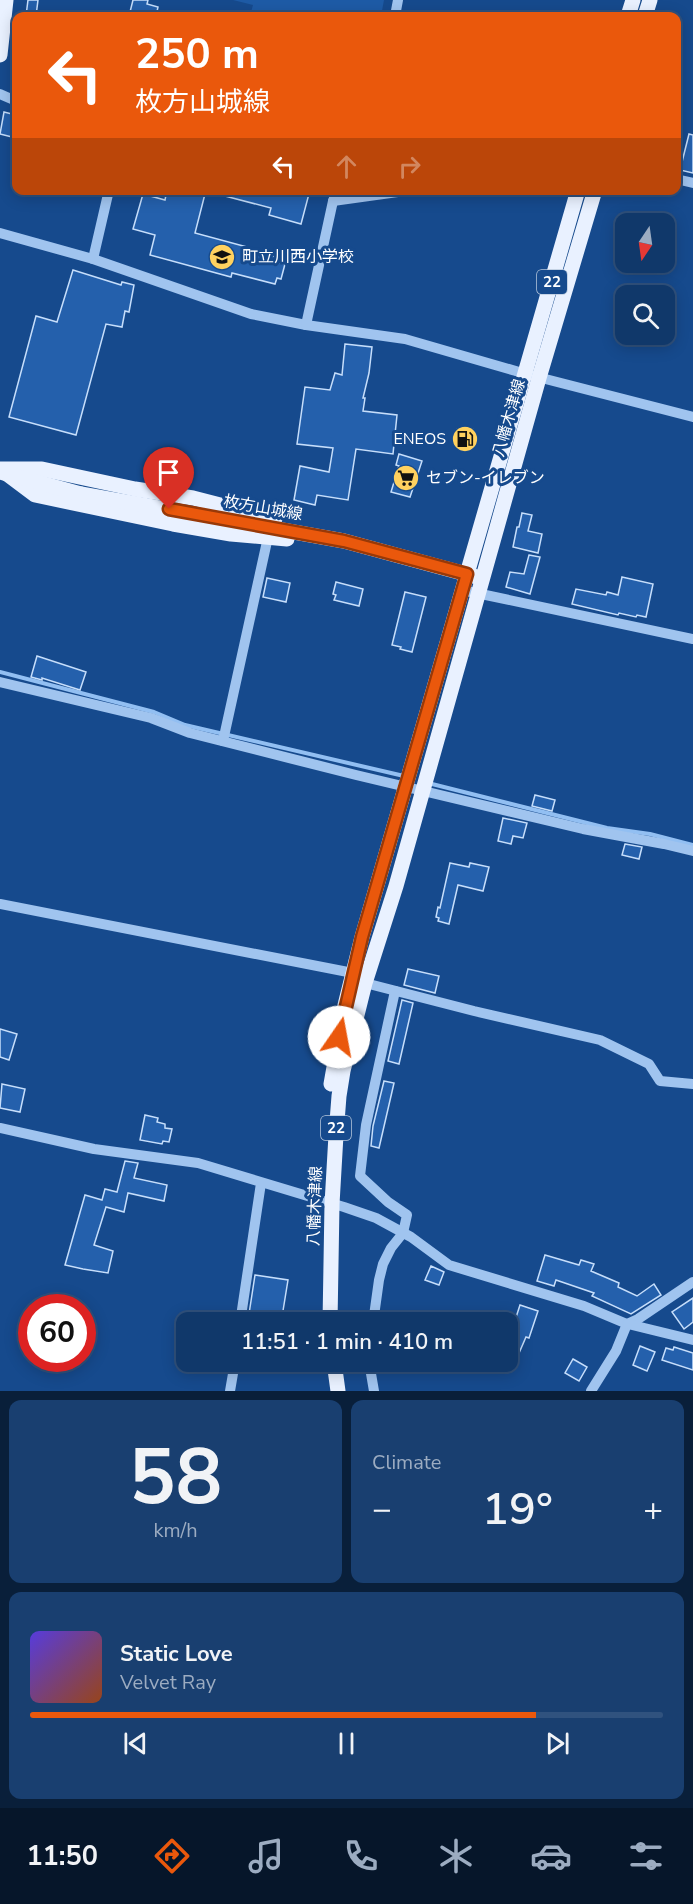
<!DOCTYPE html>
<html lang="en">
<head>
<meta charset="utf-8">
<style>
	:root { --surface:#10386a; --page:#193f70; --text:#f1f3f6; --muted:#9cacc1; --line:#30527e; --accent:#ea580c }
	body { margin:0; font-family:"Nunito Sans","Noto Sans JP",sans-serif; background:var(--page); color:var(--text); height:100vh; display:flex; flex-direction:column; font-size:22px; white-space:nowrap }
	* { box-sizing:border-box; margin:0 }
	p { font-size:20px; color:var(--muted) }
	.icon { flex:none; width:33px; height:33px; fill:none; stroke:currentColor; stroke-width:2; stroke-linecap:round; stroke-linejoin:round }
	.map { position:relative; height:1391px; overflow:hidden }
	.sheet { display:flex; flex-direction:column; gap:9px; padding:9px; background:#091f3a; flex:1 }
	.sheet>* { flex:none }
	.hud { position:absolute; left:12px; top:12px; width:669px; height:183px; border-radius:12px; box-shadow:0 3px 15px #0003,0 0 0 2px var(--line); background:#ea580c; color:#fff; overflow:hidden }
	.needle { width:39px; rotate:193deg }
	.tools { position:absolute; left:615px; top:213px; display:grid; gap:12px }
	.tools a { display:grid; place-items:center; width:60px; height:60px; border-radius:12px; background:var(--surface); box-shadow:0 3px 15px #0003,0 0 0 2px var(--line); font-size:30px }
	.speed { position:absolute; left:18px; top:1294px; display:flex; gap:12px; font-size:30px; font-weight:700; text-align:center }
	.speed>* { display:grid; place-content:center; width:78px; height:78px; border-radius:50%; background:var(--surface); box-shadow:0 3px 15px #0003,0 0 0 2px var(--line); line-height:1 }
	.speed .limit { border:9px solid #d22; background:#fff; color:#111 }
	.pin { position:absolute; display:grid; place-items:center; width:51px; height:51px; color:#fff; margin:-62px -26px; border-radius:50% 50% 50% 0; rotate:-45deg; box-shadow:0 0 6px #0007 }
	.pin .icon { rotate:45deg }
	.me { position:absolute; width:66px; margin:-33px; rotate:12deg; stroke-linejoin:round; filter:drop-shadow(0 0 4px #0008) }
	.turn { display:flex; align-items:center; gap:21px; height:126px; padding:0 24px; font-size:27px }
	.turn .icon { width:78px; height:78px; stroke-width:2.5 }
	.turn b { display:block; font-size:42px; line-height:51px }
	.lanes { display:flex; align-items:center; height:57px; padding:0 24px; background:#0003; justify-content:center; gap:30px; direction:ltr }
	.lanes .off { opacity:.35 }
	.big { font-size:45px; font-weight:600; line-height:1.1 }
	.sheet .tile { flex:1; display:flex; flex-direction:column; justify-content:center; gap:9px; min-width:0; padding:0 21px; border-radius:12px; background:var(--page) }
	.sheet .dial { align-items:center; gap:0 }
	.dial b { font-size:78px; line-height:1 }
	.song { display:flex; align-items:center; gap:18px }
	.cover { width:72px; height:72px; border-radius:9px; background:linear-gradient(135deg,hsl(250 70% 55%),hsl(20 70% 35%)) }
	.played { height:6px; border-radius:3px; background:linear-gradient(90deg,var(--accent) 80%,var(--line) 80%) }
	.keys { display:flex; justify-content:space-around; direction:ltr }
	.heat { display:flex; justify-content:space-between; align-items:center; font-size:33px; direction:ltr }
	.sheet .tiles { flex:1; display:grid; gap:9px; grid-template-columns:1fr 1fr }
	.tile:last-child { grid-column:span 2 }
	.trip { position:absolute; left:176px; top:1312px; width:342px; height:60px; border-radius:12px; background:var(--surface); box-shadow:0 3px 15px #0003,0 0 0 2px var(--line); font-weight:600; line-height:60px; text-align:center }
	.dock { display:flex; height:96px; justify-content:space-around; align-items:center; background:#06162a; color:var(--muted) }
	.dock .icon { width:42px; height:42px }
	.dock .current { color:var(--accent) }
	.dock b { font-size:27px; color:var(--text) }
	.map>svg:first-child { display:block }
	.green { fill:#1e5ba6 }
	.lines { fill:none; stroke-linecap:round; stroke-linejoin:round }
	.stream { stroke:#92bff2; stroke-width:4 }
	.building { fill:#2460ac; stroke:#c6defb; stroke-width:1.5 }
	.minor { stroke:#a0c4ef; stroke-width:10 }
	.major { stroke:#e9f1ff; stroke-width:15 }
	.major-bridge { stroke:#e9f1ff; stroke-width:15 }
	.route-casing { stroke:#983908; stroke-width:15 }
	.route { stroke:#ea580c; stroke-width:10 }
	.labels { text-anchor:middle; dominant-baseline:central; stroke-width:6; stroke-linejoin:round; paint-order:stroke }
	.shield { fill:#164a8d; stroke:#b9c9dd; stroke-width:1.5 }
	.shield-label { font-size:15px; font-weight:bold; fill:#fff }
	.poi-label { font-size:16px; fill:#fff; stroke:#164a8d; text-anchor:start }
	.street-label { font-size:16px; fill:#fff; stroke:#164a8d }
</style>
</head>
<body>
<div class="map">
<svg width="693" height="1391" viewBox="0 0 693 1391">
	<rect width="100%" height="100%" fill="#164a8d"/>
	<polygon class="green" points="233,0 384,0 381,16 250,16 253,5"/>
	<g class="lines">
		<g class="stream">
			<polyline points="0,672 154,712 185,725 404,776"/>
			<polyline points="428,783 607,828 650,834 693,845"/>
		</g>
	</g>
	<g class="building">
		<polygon points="28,0 38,0 36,16 26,16"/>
		<polygon points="133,0 148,0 147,4 158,7 156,16 129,16"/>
		<polygon points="4,112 16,115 16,138 0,134"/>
		<polygon points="689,134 693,135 693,173 680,170"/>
		<polygon points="167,190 206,190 195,233 247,247 246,249 277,257 276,260 281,261 280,263 285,264 281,279 277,278 275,284 232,273 231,277 150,255 155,235 133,229 143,194 165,200"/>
		<polygon points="217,190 310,190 301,224 269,215 271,208 217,194"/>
		<polygon points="73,270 121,285 122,282 134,285 129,312 125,311 122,327 106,324 76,435 9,417 36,316 57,322"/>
		<polygon points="345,344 372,347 369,373 363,398 365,398 363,411 397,415 393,454 356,449 348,500 317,495 315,505 294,500 300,466 329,472 333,448 297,444 305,387 330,390 335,373 342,375"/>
		<polygon points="399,454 422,461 410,497 391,492 399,466 396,465"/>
		<polygon points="522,513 532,515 528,531 542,534 538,553 513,547 517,527 519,527"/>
		<polygon points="529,555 540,557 530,594 506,587 510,572 524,574"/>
		<polygon points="622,577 653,584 646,617 637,615 636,617 619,613 618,615 572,604 576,589 606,595 607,592 618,595"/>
		<polygon points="267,578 290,583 286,602 263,597"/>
		<polygon points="336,582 363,589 359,606 334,600 336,595 333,594"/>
		<polygon points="405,592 426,597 412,652 400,649 401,647 392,645"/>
		<polygon points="37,656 86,672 80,690 42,678 42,680 31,677"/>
		<polygon points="535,795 555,800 552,811 532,806"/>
		<polygon points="503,818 527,823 523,838 513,836 511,844 498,841"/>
		<polygon points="625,844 642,847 639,859 622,855"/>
		<polygon points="450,863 469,867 470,863 489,867 483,891 458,885 449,924 438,921 439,918 436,917 438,907 440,908"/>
		<polygon points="408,969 439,976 435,993 404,985"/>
		<polygon points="402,1000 413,1003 399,1064 388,1061"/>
		<polygon points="0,1029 17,1034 9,1060 0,1057"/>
		<polygon points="384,1081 394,1083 379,1148 371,1146 373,1126"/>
		<polygon points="2,1084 25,1089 20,1112 0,1108"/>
		<polygon points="145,1115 158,1118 157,1122 165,1124 165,1128 172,1129 169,1142 163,1141 162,1144 140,1140"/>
		<polygon points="125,1161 138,1163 134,1178 167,1185 164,1201 128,1193 124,1212 106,1207 94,1245 113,1251 108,1273 83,1269 65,1265 85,1195 102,1200 105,1189 117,1192"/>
		<polygon points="545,1255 579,1265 581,1260 594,1264 591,1271 619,1283 618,1287 637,1296 654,1284 661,1295 631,1314 592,1296 594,1293 556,1280 554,1286 537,1281"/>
		<polygon points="431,1266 444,1272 439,1285 425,1280"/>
		<polygon points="255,1275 288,1280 281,1323 252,1323 253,1314 249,1314"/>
		<polygon points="693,1298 693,1322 684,1329 672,1312"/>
		<polygon points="520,1305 538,1311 529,1338 526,1337 516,1360 507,1356 507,1335 510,1336"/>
		<polygon points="640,1346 655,1352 647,1371 633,1365"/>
		<polygon points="674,1347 693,1353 693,1370 662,1360 666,1348 673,1350"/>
		<polygon points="573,1359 587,1367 579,1381 565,1373"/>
	</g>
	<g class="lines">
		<g class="minor">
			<polyline points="395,16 398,0"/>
			<polyline points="0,94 16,101"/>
			<polyline points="676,179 693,183"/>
			<polyline points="333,201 412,190"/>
			<polyline points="0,233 93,259 251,314 306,325 405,339 526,374 693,417"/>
			<polyline points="93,259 109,190"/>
			<polyline points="306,325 333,201 337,190"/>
			<polyline points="462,590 693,639"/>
			<polyline points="0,682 151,718 190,733 356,775 583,829 664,844 693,851"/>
			<polyline points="223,741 268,537"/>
			<polyline points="0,904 353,973"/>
			<polyline points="365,983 474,1011 600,1040 649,1064 660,1081 693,1084"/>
			<polyline points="0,1128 94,1149 198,1163 344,1207 376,1218 411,1237 449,1265 584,1306 627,1324 616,1351 591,1391"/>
			<polyline points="240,1323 261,1183"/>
			<polyline points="373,1323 379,1280 383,1264 391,1248 403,1233 407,1215 388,1202 360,1176 366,1125 395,991"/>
			<polyline points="627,1324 638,1319 693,1282"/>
			<polyline points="628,1324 693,1340"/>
			<polyline points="369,1362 374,1391"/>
			<polyline points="230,1391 235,1362"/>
		</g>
		<g class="major">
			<polyline points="628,16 633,0"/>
			<polyline points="645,16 650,0"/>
			<polyline points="0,55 6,0"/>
			<polyline points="0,469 42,469 135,489 193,498 275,519"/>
			<polyline points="7,474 35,495 173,524 231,534 287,539"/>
			<polyline points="81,494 344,541 477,577"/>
			<polyline points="331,1084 345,1005 362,937 578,190"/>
			<polyline points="330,1323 332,1204 336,1135 339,1096 343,1071 365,983 396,886 539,378 595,190"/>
			<polyline points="334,1362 338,1391"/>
		</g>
		<polyline class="major-bridge" points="0,472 81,494"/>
	</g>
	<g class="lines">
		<g class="route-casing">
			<polyline id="route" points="169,509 344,541 467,574 362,937 339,1037"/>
		</g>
		<use href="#route" class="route"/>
	</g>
	<defs>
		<g id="school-disc" transform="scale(1.35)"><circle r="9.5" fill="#ffd15f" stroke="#164a8d"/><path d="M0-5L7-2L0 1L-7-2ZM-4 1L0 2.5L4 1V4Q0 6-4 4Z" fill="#111"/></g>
		<g id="fuel-disc" transform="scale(1.35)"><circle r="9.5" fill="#ffd15f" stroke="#164a8d"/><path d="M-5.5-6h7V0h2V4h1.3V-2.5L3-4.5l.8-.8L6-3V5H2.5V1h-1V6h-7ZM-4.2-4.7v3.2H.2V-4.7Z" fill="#111"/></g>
		<g id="supermarket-disc" transform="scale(1.35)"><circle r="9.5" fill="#ffd15f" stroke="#164a8d"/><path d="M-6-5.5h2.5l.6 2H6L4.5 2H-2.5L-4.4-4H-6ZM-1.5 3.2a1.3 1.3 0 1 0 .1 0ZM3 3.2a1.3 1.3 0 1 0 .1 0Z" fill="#111"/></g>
	</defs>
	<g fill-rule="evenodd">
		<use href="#school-disc" x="222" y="257"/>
		<use href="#fuel-disc" x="465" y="439"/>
		<use href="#supermarket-disc" x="406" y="478"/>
	</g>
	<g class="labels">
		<g class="shield">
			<rect x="537" y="270" width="30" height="24" rx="4.5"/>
			<rect x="321" y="1116" width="30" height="24" rx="4.5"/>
		</g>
		<g class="shield-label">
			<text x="552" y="282">22</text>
			<text x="336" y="1128">22</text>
		</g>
		<g class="poi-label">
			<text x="242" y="257">町立川西小学校</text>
			<text x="446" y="439" text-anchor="end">ENEOS</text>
			<text x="426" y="478">セブン-イレブン</text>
		</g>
		<g class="street-label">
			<text transform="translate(509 418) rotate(-74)">八幡木津線</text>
			<text transform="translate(263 508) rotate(10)">枚方山城線</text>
			<text transform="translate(315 1206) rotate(-88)">八幡木津線</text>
		</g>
	</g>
</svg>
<div class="tools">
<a><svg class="needle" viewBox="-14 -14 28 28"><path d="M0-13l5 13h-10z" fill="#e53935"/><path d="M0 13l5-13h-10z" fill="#9cacc1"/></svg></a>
<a><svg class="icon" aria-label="search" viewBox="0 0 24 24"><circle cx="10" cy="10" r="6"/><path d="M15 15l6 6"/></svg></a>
</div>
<div class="speed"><div class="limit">60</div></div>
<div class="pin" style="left:169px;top:509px;background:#d93025"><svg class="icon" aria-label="arrive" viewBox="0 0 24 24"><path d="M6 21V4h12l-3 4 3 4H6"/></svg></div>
<svg class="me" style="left:339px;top:1037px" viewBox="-20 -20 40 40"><circle r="19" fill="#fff"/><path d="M0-13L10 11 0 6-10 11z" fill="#ea580c"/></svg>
<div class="trip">11:51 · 1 min · 410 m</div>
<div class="hud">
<div class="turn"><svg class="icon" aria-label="left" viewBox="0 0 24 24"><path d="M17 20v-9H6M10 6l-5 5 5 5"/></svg><div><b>250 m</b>枚方山城線</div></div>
<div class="lanes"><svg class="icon" aria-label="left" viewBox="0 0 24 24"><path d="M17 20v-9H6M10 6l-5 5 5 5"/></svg><svg class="icon off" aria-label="ahead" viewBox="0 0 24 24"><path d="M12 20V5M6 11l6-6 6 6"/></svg><svg class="icon off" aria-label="right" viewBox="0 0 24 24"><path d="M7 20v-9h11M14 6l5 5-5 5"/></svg></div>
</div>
</div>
<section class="sheet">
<div class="tiles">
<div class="tile dial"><b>58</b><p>km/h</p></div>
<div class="tile"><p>Climate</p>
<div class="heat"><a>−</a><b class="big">19°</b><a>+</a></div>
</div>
<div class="tile">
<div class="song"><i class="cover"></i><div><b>Static Love</b><p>Velvet Ray</p></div></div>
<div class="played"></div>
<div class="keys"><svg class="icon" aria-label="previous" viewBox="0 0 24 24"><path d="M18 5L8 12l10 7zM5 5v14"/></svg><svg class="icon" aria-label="pause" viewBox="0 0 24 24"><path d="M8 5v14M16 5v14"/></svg><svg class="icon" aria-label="next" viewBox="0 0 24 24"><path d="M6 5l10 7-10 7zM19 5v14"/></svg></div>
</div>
</div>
</section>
<nav class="dock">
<b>11:50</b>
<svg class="icon current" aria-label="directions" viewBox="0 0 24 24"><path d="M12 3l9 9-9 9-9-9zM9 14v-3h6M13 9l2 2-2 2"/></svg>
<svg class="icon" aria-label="music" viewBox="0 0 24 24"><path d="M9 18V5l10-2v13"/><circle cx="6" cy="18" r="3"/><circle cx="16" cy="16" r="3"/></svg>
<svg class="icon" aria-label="phone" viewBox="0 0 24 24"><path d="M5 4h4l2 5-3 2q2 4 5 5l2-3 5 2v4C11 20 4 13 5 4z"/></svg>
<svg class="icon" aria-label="climate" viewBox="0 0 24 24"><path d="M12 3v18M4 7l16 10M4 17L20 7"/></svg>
<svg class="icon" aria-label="car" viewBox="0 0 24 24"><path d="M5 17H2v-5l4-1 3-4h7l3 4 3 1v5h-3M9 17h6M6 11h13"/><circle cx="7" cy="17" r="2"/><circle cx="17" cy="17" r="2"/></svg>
<svg class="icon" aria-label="filters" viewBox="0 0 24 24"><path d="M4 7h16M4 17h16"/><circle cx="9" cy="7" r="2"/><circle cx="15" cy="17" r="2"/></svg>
</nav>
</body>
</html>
